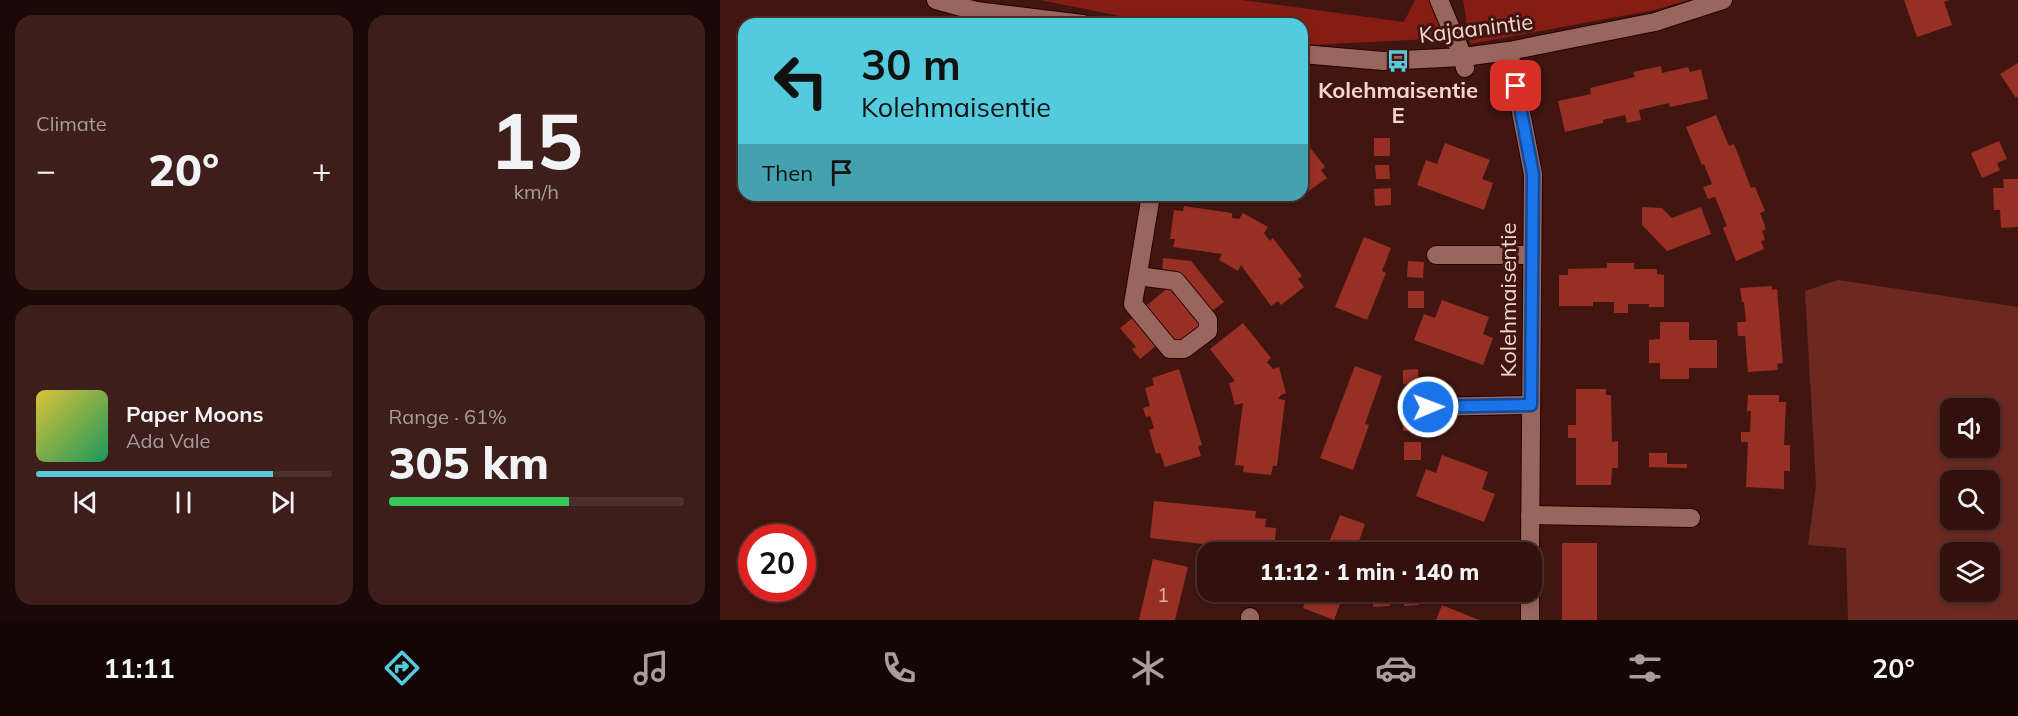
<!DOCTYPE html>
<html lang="en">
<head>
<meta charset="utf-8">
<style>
	:root { --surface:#31100d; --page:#3d1e1b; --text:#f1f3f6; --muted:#a89d9d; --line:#4c302e; --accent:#54cadd }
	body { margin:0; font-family:Mulish,sans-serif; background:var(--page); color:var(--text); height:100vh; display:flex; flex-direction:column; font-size:22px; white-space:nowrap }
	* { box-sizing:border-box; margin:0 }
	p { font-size:20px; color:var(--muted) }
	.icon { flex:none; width:33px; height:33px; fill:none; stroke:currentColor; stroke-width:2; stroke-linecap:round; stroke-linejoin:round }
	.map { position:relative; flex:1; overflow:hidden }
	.panel { display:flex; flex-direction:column; gap:15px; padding:15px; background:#1b0907; width:720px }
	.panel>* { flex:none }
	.banner { position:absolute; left:18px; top:18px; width:570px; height:183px; border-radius:18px; box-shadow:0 3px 9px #0003,0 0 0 2px var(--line); background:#54cadd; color:#111; overflow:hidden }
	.tools { position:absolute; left:1220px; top:398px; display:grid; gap:12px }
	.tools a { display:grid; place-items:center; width:60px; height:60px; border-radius:12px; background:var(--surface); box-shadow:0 3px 9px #0003,0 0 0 2px var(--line); font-size:30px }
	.speed { position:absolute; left:18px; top:524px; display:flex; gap:12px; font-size:30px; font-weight:700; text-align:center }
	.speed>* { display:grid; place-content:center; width:78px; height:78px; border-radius:50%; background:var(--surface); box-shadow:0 3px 9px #0003,0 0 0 2px var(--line); line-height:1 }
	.speed .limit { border:9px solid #d22; background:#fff; color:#111 }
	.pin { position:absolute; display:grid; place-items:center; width:51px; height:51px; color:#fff; margin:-26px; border-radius:12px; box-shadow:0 3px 9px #0006 }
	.me { position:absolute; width:66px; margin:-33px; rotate:89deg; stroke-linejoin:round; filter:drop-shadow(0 0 4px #0008) }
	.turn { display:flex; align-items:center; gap:21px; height:126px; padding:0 24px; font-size:27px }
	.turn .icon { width:78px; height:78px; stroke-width:2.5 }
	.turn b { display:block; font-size:42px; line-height:51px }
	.then { display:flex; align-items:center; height:57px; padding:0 24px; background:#0003; gap:12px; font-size:22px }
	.big { font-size:45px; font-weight:800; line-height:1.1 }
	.panel .tile { flex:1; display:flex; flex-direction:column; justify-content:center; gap:9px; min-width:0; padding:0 21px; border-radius:18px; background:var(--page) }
	.panel .dial { align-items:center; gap:0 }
	.dial b { font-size:78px; line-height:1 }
	.song { display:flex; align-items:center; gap:18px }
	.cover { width:72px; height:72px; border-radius:9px; background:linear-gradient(135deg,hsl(50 70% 55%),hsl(150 70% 35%)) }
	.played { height:6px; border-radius:3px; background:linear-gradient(90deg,var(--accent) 80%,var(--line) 80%) }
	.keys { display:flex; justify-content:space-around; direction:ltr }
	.heat { display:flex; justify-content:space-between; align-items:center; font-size:33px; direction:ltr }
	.charge { height:9px; border-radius:4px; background:linear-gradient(90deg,#34c759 61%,var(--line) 0) }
	.panel .tiles { flex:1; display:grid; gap:15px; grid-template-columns:repeat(2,1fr) }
	.trip { position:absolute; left:477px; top:542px; width:345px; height:60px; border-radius:18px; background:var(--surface); box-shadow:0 3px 9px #0003,0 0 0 2px var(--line); font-weight:800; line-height:60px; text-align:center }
	.menu { display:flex; height:96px; justify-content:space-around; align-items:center; background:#140605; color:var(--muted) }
	.menu .icon { width:42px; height:42px }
	.menu .current { color:var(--accent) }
	.menu b { font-size:27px; color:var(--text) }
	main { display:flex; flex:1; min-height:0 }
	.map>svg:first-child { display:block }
	.green { fill:#6d2921; fill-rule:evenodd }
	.forest { fill:#861d15 }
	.building { fill:#972f25 }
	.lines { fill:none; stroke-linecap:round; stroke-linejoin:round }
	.minor-casing { stroke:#250000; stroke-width:20 }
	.minor { stroke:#99665e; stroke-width:18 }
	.route-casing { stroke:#114b97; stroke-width:15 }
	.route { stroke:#1a73e8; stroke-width:10 }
	.labels { text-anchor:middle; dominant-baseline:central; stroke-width:6; stroke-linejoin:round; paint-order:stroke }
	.number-label { font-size:20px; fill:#deada7 }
	.street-label { font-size:22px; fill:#f5d7d2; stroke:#411611 }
	.poi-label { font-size:22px; font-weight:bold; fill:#f5d7d2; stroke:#411611 }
</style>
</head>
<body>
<main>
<section class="panel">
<div class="tiles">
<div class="tile"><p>Climate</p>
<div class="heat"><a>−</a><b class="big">20°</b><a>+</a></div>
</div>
<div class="tile dial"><b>15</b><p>km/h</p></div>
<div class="tile">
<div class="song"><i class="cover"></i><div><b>Paper Moons</b><p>Ada Vale</p></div></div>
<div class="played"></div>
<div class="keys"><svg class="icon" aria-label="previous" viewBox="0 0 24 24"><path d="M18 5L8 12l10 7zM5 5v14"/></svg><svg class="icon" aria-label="pause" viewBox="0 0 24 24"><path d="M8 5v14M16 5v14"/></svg><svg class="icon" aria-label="next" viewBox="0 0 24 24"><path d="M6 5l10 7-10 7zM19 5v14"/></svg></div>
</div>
<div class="tile"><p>Range · 61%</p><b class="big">305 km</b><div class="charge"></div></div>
</div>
</section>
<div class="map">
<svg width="1298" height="620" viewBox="0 0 1298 620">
	<rect width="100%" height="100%" fill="#411611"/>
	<path class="green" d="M1118,280L1298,307V620H1128L1126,548L1088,545L1096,486L1085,291ZM1230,408H1269V447H1230ZM1230,480H1269V519H1230ZM1230,552H1269V591H1230Z"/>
	<g class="forest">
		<polygon points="320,0 522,0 684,22 695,0 719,0 729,38 590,45 582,44 582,24 440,24"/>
		<polygon points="743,0 968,0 935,10 750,44"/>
	</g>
	<g class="building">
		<polygon points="1184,0 1230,0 1224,2 1232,25 1197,37"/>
		<polygon points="1298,63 1298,97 1296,98 1280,74"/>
		<polygon points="941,66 942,73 968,67 970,72 981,69 988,99 950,107 949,103 919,110 921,120 907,123 905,115 883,120 883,123 845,132 838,101 871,94 870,88 915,77 913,72"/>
		<polygon points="996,115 1009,146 1014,144 1031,188 1035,187 1045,211 1040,213 1046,229 1042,231 1045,240 1041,241 1044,249 1016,261 1003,228 1007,226 995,197 988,199 983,187 992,184 984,164 982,165 966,127"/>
		<polygon points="582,137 605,167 601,170 607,178 583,195"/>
		<rect x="654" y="138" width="16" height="18"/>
		<polygon points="1279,141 1287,159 1277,163 1280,170 1262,178 1251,153"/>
		<polygon points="725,143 770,160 762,179 773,183 764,210 697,185 706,160 717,164"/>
		<polygon points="655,165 669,165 670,179 656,179"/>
		<polygon points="1283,179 1298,179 1298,227 1281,228 1280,210 1274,210 1273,188 1284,188"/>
		<polygon points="671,188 671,205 655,206 654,189"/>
		<polygon points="464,206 512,213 512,218 519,219 523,213 548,227 544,233 550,241 553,238 582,276 578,279 584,287 561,305 558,301 551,306 521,265 518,271 499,260 502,254 453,247 455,239 450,239 454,210 463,211"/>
		<polygon points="922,207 942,208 952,218 981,207 991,234 947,251 922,225"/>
		<polygon points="644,237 671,248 662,271 666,273 647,320 615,307"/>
		<polygon points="443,258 471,261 504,302 491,312 442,274"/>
		<polygon points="688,261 704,262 703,278 687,277"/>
		<polygon points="887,263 914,263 914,269 937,269 937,274 944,275 944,307 929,307 929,304 908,304 908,313 894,313 894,302 873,302 873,306 839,306 839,275 848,275 848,269 887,268"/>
		<polygon points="450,286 482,323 458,344 426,306"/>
		<polygon points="1052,286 1052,290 1057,289 1063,363 1057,364 1058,370 1028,372 1025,336 1018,336 1017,322 1026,322 1024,302 1022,302 1020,288"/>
		<rect x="688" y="291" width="16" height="17"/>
		<polygon points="722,300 769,317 763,334 773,338 763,365 694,340 704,314 715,318"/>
		<polygon points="414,317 437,345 420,359 412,349 416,347 400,328"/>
		<polygon points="940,322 969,322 969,340 997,340 997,368 969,368 969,379 940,379 940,363 929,363 929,340 940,339"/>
		<polygon points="523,323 551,358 547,362 553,369 559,367 566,393 561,395 558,399 565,400 557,466 553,466 551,475 523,472 524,466 515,465 523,403 515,405 509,383 515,381 490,349"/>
		<polygon points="635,366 662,376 645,424 649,425 633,470 600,458"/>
		<polygon points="459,369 482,445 478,446 481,456 445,467 440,453 436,454 429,430 434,428 430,416 426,417 423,408 430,406 425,388 434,385 432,378"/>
		<polygon points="698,369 699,384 683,384 683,370"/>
		<polygon points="856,389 886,389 886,395 891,395 892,442 898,441 898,468 892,468 891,485 856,485 856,438 848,438 848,425 856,425"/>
		<polygon points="683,391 699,391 699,407 683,408"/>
		<polygon points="1028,395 1059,395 1059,402 1066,402 1064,445 1070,445 1070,471 1064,471 1064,489 1026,487 1028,442 1021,442 1021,432 1030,432 1031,411 1027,411"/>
		<polygon points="700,413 700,431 683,431 683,414"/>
		<rect x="684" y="442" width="17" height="18"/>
		<polygon points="929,453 947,453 947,464 967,464 967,468 929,467"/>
		<polygon points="722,455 768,472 762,489 775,494 764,522 696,496 706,469 716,473"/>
		<polygon points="434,501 536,511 535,518 546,519 545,527 556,528 554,552 519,552 520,548 430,538"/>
		<polygon points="620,515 645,524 635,552 605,552"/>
		<rect x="842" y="543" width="35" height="77"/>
		<polygon points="433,559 468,567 455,620 419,620"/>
		<polygon points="513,591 550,591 548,604 512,600"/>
		<polygon points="590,591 625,591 614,620 583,608"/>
		<polygon points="653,591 670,591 670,606 653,607"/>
		<polygon points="683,591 699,591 699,605 684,606"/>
		<polygon points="722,605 759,620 716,620"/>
	</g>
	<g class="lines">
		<g class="minor-casing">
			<g id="minor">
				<polyline points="216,0 256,11 363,24"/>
				<polyline points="719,0 743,57 745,68"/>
				<polyline points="789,51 813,174 810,552"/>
				<polyline points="582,54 663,61 743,57 789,51 935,22 1003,0"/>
				<polyline points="716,255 812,255"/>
				<polyline points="418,276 456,281 488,320 488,331 464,349 450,349 413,304 431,195"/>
				<polyline points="708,407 811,405"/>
				<polyline points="810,515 971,518"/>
				<polyline points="530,620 530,617"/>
				<polyline points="810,620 810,591"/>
			</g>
		</g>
		<use href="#minor" class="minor"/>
	</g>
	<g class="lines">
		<g class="route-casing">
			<polyline id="route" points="708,407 811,405 813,174 796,86"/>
		</g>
		<use href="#route" class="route"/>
	</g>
	<defs>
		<g id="bus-bare" transform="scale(1.8)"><path d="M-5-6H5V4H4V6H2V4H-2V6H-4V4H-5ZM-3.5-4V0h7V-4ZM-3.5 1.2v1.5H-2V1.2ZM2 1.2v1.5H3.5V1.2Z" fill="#54cadd" stroke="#411611" stroke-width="2.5" paint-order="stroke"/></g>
	</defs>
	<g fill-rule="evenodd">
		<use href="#bus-bare" x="678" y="61"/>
	</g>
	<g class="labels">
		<g class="number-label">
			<text x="443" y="594">1</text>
		</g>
		<g class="street-label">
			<text transform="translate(756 28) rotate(-7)">Kajaanintie</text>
			<text transform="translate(788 300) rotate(-90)">Kolehmaisentie</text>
		</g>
		<g class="poi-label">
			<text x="678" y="90">Kolehmaisentie<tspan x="678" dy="25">E</tspan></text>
		</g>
	</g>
</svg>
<div class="tools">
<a><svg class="icon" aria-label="sound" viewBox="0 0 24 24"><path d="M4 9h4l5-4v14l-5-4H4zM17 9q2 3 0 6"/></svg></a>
<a><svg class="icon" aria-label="search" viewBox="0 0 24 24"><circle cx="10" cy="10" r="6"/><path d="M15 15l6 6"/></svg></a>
<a><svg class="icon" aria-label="layers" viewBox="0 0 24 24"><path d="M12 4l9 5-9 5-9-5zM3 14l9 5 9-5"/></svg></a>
</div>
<div class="speed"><div class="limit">20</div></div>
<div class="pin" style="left:796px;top:86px;background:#d93025"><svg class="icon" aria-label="arrive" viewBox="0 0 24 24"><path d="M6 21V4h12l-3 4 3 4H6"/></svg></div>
<svg class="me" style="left:708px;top:407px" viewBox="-20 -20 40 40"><circle r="17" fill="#1a73e8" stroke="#fff" stroke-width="3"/><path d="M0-11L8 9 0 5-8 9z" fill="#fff"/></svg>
<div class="trip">11:12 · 1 min · 140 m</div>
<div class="banner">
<div class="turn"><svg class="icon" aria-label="left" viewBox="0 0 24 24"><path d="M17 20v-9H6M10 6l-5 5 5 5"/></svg><div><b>30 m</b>Kolehmaisentie</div></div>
<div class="then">Then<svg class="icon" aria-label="arrive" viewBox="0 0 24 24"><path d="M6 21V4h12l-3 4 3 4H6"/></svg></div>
</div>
</div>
</main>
<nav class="menu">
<b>11:11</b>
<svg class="icon current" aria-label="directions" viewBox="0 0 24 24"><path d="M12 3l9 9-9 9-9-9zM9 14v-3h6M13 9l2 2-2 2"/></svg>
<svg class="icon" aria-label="music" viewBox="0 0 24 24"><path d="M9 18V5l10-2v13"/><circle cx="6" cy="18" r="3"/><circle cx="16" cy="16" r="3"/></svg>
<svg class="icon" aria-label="phone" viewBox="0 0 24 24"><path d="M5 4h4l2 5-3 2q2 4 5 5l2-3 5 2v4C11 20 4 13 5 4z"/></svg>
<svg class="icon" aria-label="climate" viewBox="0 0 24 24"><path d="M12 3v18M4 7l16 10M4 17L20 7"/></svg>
<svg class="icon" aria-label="car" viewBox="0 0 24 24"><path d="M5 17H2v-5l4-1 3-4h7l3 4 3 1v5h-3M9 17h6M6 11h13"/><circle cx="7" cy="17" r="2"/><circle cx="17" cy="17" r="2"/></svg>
<svg class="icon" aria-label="filters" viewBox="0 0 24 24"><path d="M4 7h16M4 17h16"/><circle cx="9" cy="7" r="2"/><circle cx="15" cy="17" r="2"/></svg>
<b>20°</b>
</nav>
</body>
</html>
